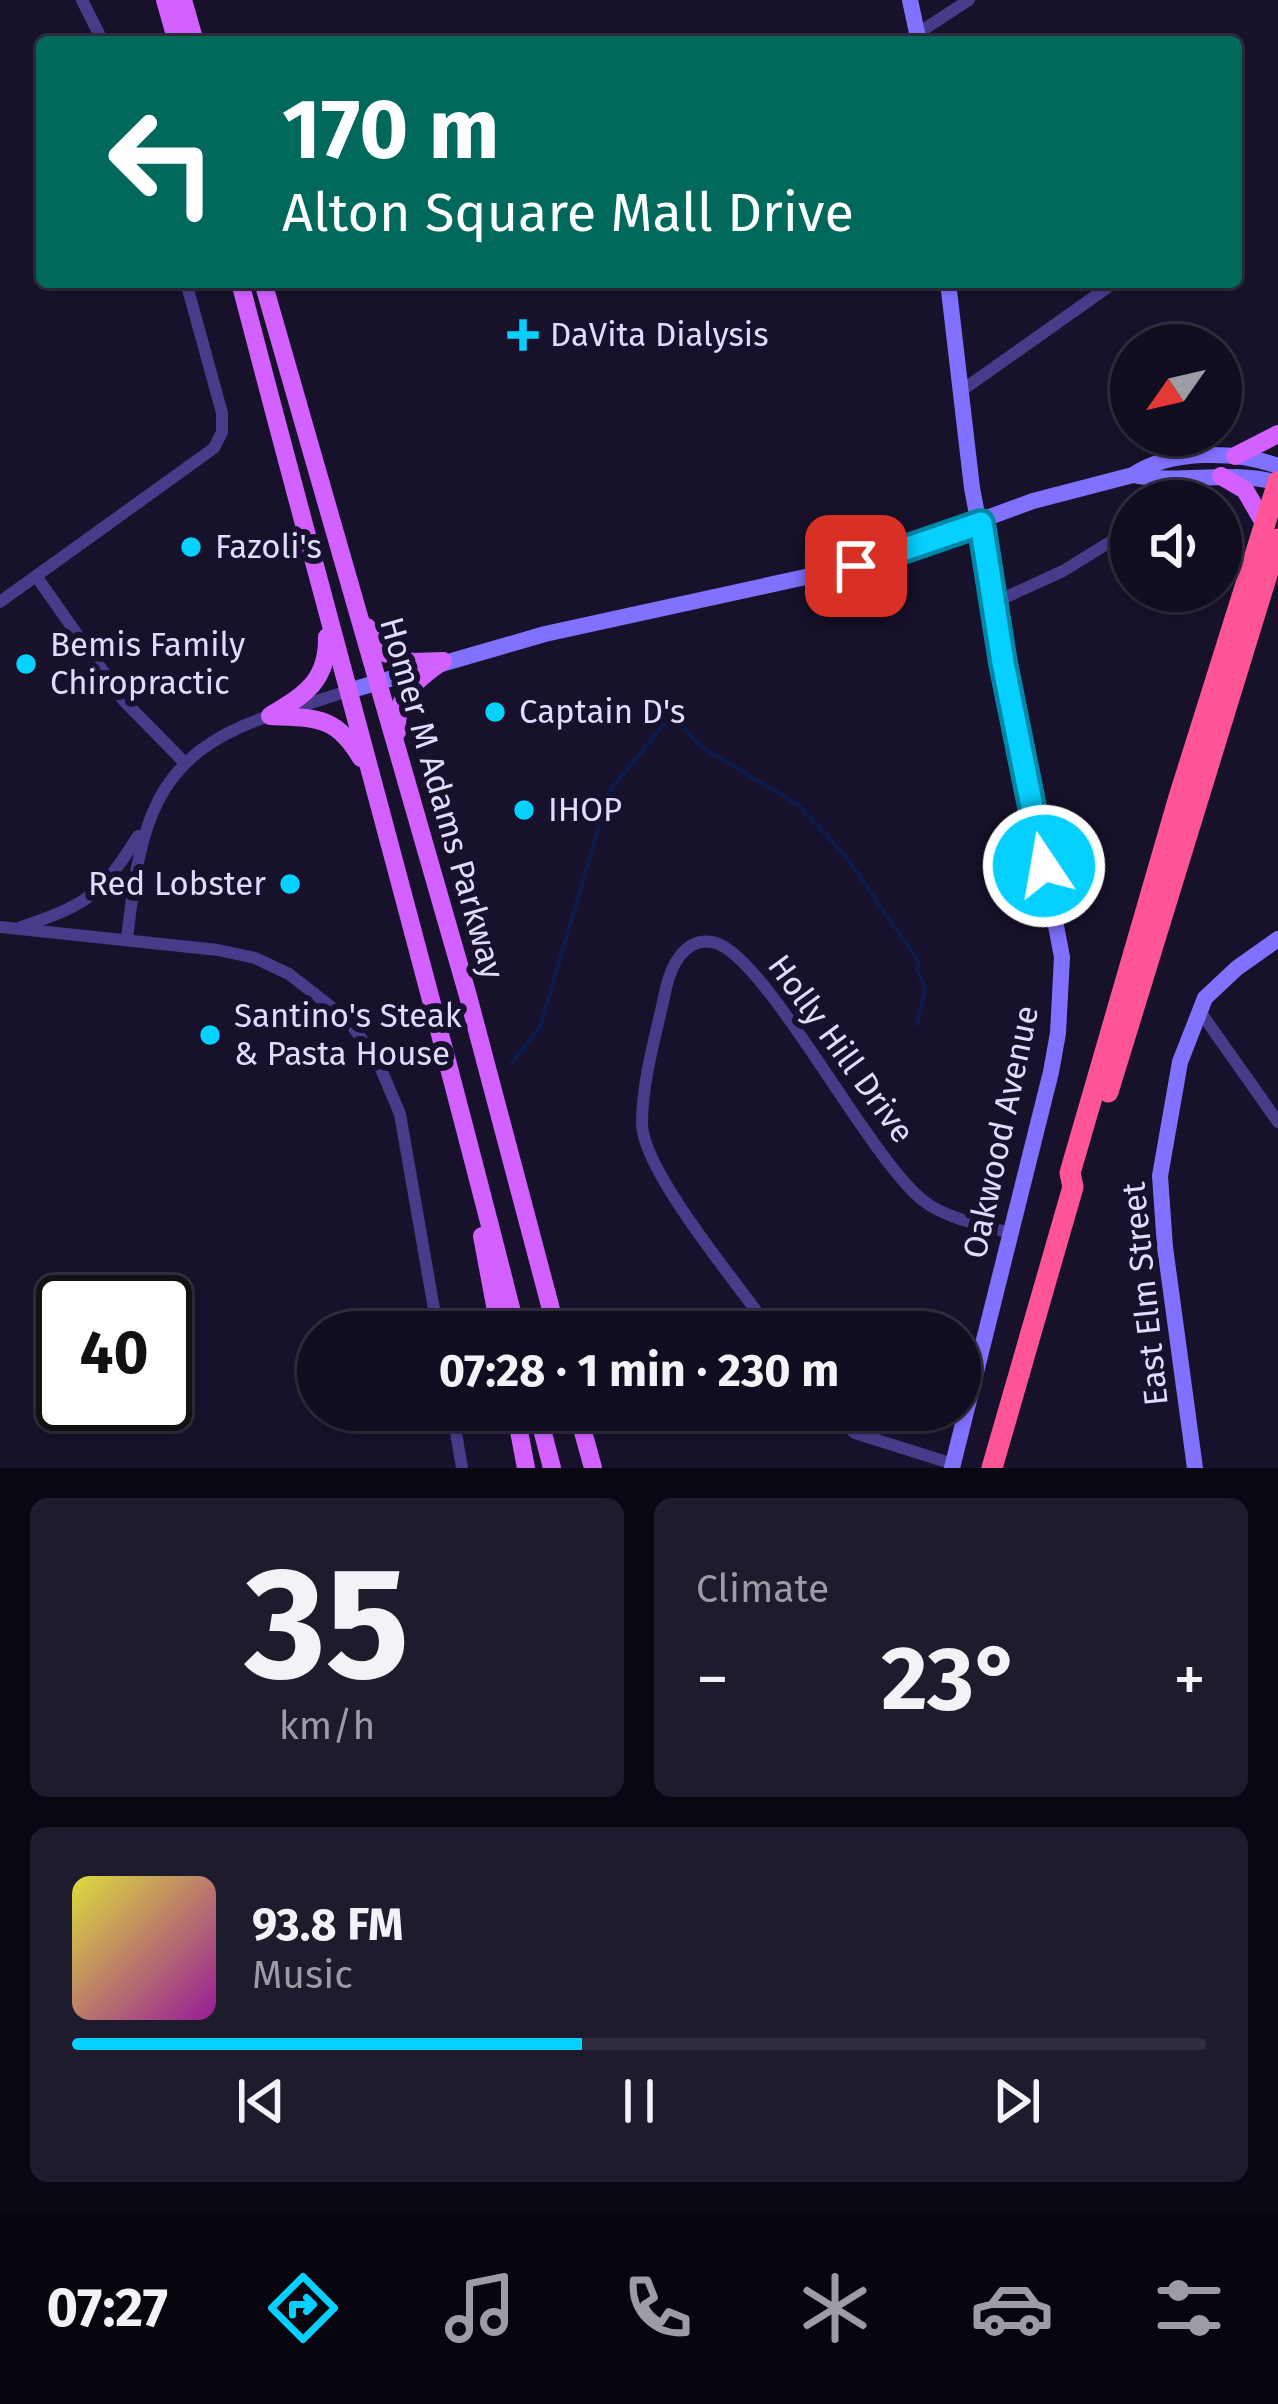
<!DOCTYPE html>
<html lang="en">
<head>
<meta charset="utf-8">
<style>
	:root { --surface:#110d20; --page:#1e1b2d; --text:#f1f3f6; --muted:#9c9ca5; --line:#302d3e; --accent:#06d0ff }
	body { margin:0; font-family:"Fira Sans",sans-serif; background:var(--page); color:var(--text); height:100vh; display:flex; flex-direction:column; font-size:45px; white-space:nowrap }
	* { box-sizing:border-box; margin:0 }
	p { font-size:39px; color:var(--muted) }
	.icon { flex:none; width:66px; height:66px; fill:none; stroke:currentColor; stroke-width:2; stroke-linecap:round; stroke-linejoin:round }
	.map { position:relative; height:1468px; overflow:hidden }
	.drawer { display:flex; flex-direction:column; gap:30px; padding:30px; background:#090712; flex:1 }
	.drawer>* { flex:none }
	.guide { position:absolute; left:36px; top:36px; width:1206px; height:252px; border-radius:12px; box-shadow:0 3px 9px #0004,0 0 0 3px var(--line); background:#00695c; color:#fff; overflow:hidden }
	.needle { width:78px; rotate:236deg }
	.fabs { position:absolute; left:1110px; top:324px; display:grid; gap:24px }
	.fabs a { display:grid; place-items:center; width:132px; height:132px; border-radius:50%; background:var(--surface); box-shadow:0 3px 9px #0004,0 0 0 3px var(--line); font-size:60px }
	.speed { position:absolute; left:36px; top:1275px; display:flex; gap:24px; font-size:60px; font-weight:700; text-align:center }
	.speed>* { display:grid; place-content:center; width:156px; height:156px; border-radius:50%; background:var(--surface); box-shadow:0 3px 9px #0004,0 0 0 3px var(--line); line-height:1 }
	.speed .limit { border:6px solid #111; border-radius:18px; background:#fff; color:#111 }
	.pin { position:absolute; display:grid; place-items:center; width:102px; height:102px; color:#fff; margin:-51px; border-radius:24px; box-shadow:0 6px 18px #0006 }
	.me { position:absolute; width:132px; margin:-66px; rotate:348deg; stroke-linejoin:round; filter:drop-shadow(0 0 9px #0008) }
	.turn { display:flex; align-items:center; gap:42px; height:252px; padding:0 48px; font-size:54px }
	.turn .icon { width:156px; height:156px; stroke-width:2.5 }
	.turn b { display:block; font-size:84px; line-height:102px }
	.big { font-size:90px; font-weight:700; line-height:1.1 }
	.drawer .card { flex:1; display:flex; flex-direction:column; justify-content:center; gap:18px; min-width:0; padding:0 42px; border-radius:18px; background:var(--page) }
	.drawer .dial { align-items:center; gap:0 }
	.dial b { font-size:156px; line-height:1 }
	.song { display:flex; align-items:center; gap:36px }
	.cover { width:144px; height:144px; border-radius:18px; background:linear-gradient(135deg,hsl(60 70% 55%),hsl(300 70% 35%)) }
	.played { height:12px; border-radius:6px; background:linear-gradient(90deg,var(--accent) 45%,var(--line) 45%) }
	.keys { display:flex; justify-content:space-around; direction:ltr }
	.heat { display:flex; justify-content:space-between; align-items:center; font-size:66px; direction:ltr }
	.drawer .tiles { flex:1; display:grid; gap:30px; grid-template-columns:1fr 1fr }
	.card:last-child { grid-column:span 2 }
	.trip { position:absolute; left:297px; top:1311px; width:684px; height:120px; border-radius:60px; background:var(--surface); box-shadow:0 3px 9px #0004,0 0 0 3px var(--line); font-weight:700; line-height:120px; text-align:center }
	.menu { display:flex; height:192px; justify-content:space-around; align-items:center; background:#07050d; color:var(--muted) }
	.menu .icon { width:84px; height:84px }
	.menu .on { color:var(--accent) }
	.menu b { font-size:54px; color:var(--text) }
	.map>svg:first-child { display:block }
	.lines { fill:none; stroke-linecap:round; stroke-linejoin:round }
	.stream { stroke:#0b1c4a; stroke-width:4.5 }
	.street { stroke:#463c8a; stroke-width:12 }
	.secondary { stroke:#8171ff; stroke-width:16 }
	.primary { stroke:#d261ff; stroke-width:18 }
	.highway { stroke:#ff5597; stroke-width:21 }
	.route-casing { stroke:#0487a6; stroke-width:30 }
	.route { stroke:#06d0ff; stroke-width:21 }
	.poi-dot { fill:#06d0ff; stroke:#17112b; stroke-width:4.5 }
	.labels { text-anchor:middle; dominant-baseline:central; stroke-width:12; stroke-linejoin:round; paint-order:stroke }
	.poi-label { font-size:33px; fill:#e2daff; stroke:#17112b; text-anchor:start }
	.street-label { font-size:33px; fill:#e2daff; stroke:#17112b }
</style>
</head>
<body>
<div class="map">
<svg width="1278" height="1468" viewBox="0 0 1278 1468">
	<rect width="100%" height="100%" fill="#17112b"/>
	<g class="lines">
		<polyline class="stream" points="512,1063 540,1027 609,792 672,714 700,746 797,804 844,854 919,962 917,969 925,988 917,1024"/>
		<g class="street">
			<polyline points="82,0 103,42"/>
			<polyline points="918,33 969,0"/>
			<polyline points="961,391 1115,282"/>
			<polyline points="36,576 124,701 185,763"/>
			<polyline points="0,602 214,448 222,432 222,413 186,282"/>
			<polyline points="993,603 1063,571 1123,534"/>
			<polyline points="292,709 348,691"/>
			<polyline points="0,927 218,950 255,958 289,974 348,1020 378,1062 400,1114 438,1332"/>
			<path d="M21,927C87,905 101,895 138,836"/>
			<path d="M127,939C140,826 151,754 272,715"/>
			<polyline points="1199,1010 1278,1122"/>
			<path d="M772,1332C741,1288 643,1172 642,1124C642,1079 657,1032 666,988C671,966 685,937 712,942C764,950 869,1161 925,1202C948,1219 983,1225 1010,1233"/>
			<polyline points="452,1410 462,1468"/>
			<polyline points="829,1410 855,1433 953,1464"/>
		</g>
		<g class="secondary">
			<polyline points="910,0 919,42"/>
			<polyline points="948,282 972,488 1062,957 1058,1033 1051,1072 952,1468"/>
			<path d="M1133,475C1181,485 1230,469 1278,483"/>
			<path d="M348,691L545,634L856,566L1033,501L1133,475C1170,449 1237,451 1278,466"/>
			<polyline points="1195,1468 1165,1247 1160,1176 1180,1062 1205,998 1237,968 1278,939"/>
		</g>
		<g class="primary">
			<polyline points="165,0 177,42"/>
			<polyline points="183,0 195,42"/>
			<path d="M240,282C331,632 429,981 517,1332"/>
			<polyline points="263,282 468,996 557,1332"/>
			<polyline points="1235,456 1278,434"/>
			<polyline points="1221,476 1245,490 1264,523"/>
			<polyline points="367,627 384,653 413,662 443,661"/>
			<path d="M271,715C305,695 328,680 327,637"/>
			<path d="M270,716C315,718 336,715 361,758"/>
			<path d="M397,732C395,696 416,680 443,661"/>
			<polyline points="482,1236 500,1332"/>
			<polyline points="515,1410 526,1468"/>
			<polyline points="537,1410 552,1468"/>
			<polyline points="577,1410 593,1468"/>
		</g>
		<g class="highway">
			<polyline points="1108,1092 1278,539"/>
			<polyline points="992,1468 1073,1187 1070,1173 1179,797 1278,482"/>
		</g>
	</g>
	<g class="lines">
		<g class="route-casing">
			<polyline id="route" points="856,566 981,523 1003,663 1044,866"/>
		</g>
		<use href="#route" class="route"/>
	</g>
	<g class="poi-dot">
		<path d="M517 317h12v12h12v12h-12v12h-12v-12h-12v-12h12z"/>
		<circle cx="191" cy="547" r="12"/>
		<circle cx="26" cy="664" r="12"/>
		<circle cx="495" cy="712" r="12"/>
		<circle cx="524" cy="810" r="12"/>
		<circle cx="290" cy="884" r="12"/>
		<circle cx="210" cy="1035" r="12"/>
	</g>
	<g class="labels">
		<g class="poi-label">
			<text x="550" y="335">DaVita Dialysis</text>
			<text x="215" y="547">Fazoli's</text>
			<text x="50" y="645">Bemis Family<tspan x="50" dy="38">Chiropractic</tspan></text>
			<text x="519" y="712">Captain D's</text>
			<text x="548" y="810">IHOP</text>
			<text x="266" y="884" text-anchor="end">Red Lobster</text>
			<text x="234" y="1016">Santino's Steak<tspan x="234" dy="38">&amp; Pasta House</tspan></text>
		</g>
		<g class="street-label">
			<text transform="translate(442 798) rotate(74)">Homer M Adams Parkway</text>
			<text transform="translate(841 1049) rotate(54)">Holly Hill Drive</text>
			<text transform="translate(1001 1132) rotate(-78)">Oakwood Avenue</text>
			<text transform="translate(1145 1294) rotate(-96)">East Elm Street</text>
		</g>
	</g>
</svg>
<div class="fabs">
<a><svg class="needle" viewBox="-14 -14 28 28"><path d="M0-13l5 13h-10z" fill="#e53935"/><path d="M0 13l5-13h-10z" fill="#9c9ca5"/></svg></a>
<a><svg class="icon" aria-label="sound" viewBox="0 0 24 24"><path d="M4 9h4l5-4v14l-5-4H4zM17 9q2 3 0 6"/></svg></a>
</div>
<div class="speed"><div class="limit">40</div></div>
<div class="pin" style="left:856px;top:566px;background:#d93025"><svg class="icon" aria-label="arrive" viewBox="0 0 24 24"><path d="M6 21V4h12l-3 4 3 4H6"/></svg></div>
<svg class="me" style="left:1044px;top:866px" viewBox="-20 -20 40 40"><circle r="17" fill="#06d0ff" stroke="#fff" stroke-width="3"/><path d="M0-11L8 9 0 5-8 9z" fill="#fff"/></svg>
<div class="trip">07:28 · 1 min · 230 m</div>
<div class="guide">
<div class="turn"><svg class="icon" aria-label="left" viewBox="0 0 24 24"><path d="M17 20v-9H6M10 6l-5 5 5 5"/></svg><div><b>170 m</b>Alton Square Mall Drive</div></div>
</div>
</div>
<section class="drawer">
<div class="tiles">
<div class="card dial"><b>35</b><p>km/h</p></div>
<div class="card"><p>Climate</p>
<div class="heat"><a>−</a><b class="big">23°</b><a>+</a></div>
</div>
<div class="card">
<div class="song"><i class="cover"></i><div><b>93.8 FM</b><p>Music</p></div></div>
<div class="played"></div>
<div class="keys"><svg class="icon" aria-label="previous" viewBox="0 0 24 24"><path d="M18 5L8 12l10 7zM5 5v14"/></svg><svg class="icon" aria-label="pause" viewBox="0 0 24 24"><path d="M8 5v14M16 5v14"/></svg><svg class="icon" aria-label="next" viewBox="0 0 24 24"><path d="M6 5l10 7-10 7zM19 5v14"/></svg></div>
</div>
</div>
</section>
<nav class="menu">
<b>07:27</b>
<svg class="icon on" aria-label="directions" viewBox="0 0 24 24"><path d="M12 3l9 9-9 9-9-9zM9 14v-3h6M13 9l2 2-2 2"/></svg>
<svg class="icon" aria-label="music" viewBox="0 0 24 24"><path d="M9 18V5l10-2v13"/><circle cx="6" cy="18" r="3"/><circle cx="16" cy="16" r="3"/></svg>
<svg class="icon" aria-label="phone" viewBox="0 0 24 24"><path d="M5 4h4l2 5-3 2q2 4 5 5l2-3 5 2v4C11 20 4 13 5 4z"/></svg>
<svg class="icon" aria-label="climate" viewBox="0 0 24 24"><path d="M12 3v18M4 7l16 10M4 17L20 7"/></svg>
<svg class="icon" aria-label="car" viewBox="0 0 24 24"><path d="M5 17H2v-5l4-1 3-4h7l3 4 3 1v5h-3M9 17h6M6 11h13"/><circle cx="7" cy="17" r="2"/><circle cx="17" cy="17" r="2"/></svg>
<svg class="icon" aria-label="filters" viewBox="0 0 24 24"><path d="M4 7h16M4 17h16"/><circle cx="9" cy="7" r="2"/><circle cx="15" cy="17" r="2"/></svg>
</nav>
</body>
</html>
